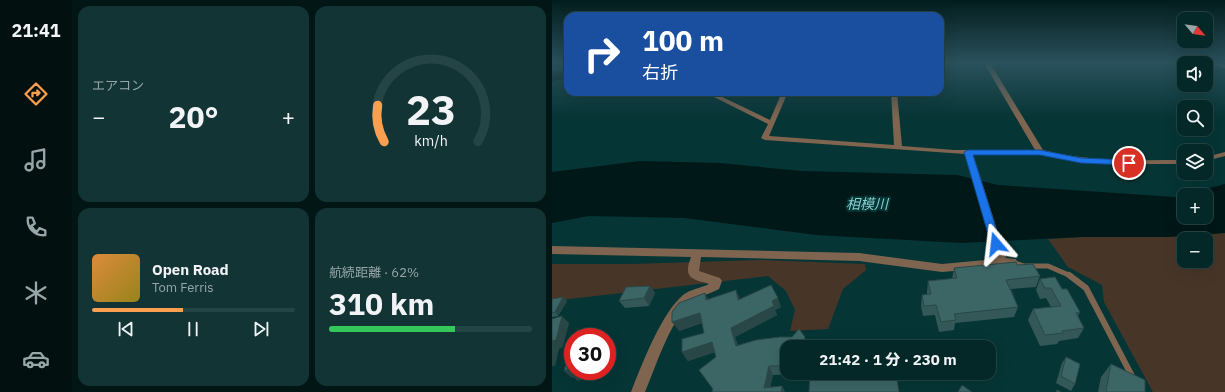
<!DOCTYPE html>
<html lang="ja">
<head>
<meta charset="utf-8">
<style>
	:root { --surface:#042828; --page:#123434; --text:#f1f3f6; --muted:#97a6a8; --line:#254445; --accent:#fa9f4f }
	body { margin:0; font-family:"IBM Plex Sans","Noto Sans JP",sans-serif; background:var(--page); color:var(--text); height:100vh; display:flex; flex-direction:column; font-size:15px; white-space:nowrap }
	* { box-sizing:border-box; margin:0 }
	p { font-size:13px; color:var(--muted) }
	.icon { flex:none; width:22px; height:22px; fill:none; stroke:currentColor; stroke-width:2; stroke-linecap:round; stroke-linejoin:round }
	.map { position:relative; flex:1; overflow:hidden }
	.sheet { display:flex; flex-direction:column; gap:6px; padding:6px; background:#021616; width:480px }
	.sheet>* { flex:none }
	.top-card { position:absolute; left:12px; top:12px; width:380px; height:84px; border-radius:12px; box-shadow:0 4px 16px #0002,0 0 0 1px var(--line); background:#1a4fa0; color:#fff; overflow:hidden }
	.needle { width:26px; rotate:119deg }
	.buttons { position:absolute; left:625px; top:12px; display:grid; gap:8px }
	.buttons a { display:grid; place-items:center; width:36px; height:36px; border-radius:8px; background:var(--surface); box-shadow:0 4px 16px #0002,0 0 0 1px var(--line); font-size:20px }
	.speed { position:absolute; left:12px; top:328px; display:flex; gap:8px; font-size:20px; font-weight:700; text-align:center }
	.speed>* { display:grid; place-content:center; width:52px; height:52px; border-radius:50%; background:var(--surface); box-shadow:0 4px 16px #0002,0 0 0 1px var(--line); line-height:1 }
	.speed .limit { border:6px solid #d22; background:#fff; color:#111 }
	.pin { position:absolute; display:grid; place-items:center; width:34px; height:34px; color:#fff; margin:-17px; border:2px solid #fff; border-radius:50%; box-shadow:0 1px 4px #0007 }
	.me { position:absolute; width:44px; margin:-22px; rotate:343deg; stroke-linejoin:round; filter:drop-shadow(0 0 3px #0008) }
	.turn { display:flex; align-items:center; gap:14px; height:84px; padding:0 12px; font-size:18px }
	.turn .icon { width:52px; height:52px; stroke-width:2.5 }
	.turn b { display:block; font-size:28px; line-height:34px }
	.big { font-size:30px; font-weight:800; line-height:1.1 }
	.sheet .card { flex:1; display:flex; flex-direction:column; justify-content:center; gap:6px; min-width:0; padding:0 14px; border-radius:12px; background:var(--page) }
	.sheet .dial { align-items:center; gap:0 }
	.dial svg { height:104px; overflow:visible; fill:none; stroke:var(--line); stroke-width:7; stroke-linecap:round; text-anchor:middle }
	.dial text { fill:var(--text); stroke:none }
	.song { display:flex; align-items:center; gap:12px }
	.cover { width:48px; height:48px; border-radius:6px; background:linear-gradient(135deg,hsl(30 70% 55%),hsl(50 70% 35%)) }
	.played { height:4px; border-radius:2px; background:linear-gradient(90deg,var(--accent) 45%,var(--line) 45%) }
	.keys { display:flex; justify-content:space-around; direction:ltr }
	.heat { display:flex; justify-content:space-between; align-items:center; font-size:22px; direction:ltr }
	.charge { height:6px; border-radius:3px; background:linear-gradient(90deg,#34c759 62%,var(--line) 0) }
	.sheet .tiles { flex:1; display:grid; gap:6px; grid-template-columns:repeat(2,1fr) }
	.trip { position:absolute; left:228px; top:340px; width:216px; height:40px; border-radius:12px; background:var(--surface); box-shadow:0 4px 16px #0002,0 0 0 1px var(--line); font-weight:800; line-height:40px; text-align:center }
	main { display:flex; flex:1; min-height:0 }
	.tabs { display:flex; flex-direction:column; width:72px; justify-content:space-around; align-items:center; background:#021010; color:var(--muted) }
	.tabs .icon { width:28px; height:28px }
	.tabs .on { color:var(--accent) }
	.tabs b { font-size:18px; color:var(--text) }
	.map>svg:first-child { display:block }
	.green { fill:#473628; fill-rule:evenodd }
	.water { fill:#001818; fill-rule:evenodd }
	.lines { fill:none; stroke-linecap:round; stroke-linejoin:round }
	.service-far1 { stroke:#7f6550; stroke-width:5 }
	.service { stroke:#7f6550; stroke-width:6 }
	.minor { fill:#7f6550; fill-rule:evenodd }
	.wall { fill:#345858 }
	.shaded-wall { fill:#2a4747 }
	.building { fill:#3c6666; stroke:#2a4747 }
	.route { fill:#1a73e8; stroke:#114b97 }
	.labels { text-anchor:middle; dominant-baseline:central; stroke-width:4; stroke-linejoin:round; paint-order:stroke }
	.water-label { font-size:14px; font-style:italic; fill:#89d1d0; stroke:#063535 }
</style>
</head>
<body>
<main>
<nav class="tabs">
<b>21:41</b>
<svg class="icon on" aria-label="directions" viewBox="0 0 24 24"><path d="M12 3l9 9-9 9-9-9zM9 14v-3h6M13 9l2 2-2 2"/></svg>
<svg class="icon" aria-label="music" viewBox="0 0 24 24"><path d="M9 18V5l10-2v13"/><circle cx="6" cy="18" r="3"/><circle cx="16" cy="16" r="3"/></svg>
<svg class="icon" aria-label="phone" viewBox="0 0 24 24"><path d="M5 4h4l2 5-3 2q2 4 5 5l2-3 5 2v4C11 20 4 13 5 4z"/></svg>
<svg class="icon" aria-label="climate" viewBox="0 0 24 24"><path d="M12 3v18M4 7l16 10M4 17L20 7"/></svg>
<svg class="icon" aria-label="car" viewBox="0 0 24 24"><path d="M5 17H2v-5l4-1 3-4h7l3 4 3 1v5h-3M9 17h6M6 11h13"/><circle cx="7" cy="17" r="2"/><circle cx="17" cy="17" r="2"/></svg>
</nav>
<section class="sheet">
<div class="tiles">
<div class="card"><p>エアコン</p>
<div class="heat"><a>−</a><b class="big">20°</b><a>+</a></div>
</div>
<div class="card dial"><svg viewBox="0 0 100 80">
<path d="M14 69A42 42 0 1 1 86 69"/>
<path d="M14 69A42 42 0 0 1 9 41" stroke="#fa9f4f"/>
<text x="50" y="56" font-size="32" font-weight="700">23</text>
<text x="50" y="72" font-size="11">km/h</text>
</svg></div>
<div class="card">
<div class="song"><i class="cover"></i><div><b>Open Road</b><p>Tom Ferris</p></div></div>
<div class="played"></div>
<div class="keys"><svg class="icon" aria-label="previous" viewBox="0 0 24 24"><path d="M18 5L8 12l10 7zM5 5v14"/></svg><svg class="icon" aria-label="pause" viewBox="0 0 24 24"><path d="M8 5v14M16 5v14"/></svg><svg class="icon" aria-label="next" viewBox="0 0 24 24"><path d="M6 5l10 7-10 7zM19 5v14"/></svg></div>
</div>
<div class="card"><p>航続距離 · 62%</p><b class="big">310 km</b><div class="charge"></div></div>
</div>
</section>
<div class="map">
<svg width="673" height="392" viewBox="0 0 673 392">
	<rect width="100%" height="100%" fill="#063535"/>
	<g class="green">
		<path d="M673,233V392H601L552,302L550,285L516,267L496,239L530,237H615ZM632,239H654V261H632Z"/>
		<polygon points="207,260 313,264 314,270 291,289 276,329 238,331 243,310 234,291 216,276 0,301 0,264 79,264"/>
	</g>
	<g class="water">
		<polygon points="16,69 16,78 0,81 0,72"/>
		<path d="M88,161L168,163L249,171L405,175L446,185L623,197L673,184V233L615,237H530L410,243L264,235L132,218L37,216L0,223V172ZM632,195H654V217H632Z"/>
	</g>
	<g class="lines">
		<polyline class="service-far1" points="460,262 472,266 496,266 519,276"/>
		<polyline class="service" points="517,275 534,288 581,378"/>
		<g class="minor">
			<path d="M432,63H438L491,150C537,162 584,160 632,160V164H545L508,159L488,154H421L454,258L464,259L465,262L464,265L460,266L390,272L307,261L149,257L147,271L168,278L170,281L167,289C158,294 147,296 139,302C118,321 104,366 93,392H79C90,364 109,314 131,295C139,289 149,288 157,284C139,279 131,278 139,257L0,254V246L307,253L390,264L444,259L413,154L213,140L209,138L216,124L152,92H160L218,120L230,92H236L217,136L342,145L339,92H345L350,146L402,150H483Z"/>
			<polygon points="657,63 673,64 673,68 658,64"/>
			<polygon points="673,152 673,156 654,161 654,157"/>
		</g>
	</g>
	<g class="wall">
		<polygon points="465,265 488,276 484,287 459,289 466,307 462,317 403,323 402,330 387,332 383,315 371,316 369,306 370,295 375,295 375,292 376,281 400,279 402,268"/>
		<polygon points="488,279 510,289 528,312 526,316 532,328 526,338 507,341 505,344 488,346 476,320 481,309 499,307 494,298 488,299 484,290"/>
		<polygon points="98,286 103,293 97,306 73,308 67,301"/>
		<polygon points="0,299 15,301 6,316 0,317"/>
		<polygon points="188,299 229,307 223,310 225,315 183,337 186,346 255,346 235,347 235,373 249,373 248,374 221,375 218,387 230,386 233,392 160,392 161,389 147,370 164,357 163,352 136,361 130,352 152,333 150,323 127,331 157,300"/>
		<polygon points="514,357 523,384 519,391 504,383 510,363"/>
		<polygon points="559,364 593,392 546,392 549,377"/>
	</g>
	<g class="shaded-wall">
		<polygon points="98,286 103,293 97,306 92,298"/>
		<polygon points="184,290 188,299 186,300"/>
		<polygon points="153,293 158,302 154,300"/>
		<polygon points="11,297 15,301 6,316 3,312"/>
		<polygon points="226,298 229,307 223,310 225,315 183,337 189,355 184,346 179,328 220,301"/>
		<polygon points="148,313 153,322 127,331 120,322"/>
		<polygon points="10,316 17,323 11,347 7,349 3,366 0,366 0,341"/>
		<polygon points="253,337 255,346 255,347 250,347"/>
		<polygon points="160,342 165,351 136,361 130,352"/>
		<polygon points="217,366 221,375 217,392 212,388"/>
		<polygon points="20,368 28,371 52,371 51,373 26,381 21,377 20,378 12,371"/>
		<polygon points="230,386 233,392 229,392"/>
	</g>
	<g class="building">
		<polygon points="464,262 465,265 481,264 488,276 454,280 466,307 402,314 404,320 389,322 384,305 372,306 370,295 379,294 376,281 405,278 402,268"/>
		<polygon points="503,277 510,289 515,289 528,312 524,313 532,328 510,331 511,333 493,335 481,309 509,306 499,288 493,288 488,279"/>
		<polygon points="219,285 226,298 220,301 222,306 179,328 184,346 204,340 228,337 240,337 247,329 253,337 250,347 235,347 235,366 217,366 212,388 230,386 229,392 160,392 161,389 147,370 164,357 160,342 130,352 130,339 152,333 148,313 120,322 120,312 127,303 153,293 154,300 184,290 186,300"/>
		<polygon points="98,286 92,298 67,301 74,287"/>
		<polygon points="11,297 3,312 0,313 0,299"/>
		<polygon points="10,316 4,340 0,341 0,319"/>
		<polygon points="21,353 21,371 28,371 18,374 20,368 12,371 16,355"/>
		<polygon points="514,357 528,364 523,384 509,376"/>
		<polygon points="559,364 593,380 593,392 556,392 554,391"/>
		<polygon points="258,373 344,373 347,392 257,392"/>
		<polygon points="410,385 420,392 406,392"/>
		<polygon points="505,390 509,392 504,392"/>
	</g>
	<linearGradient id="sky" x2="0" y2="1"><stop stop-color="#031d1d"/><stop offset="0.53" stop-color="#2a515c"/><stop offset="1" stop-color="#2a515c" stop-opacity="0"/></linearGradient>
	<rect width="673" height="118" fill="url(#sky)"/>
	<polygon class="route" points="416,150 488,150 529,158 577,160 581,163 577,165 529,163 488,155 421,155 449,244 448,246 440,246 439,244 412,152"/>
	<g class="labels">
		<g class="water-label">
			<text x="315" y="204">相模川</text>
		</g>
	</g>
</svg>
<div class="buttons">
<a><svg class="needle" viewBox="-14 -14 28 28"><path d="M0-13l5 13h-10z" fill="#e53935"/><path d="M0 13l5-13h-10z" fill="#97a6a8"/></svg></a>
<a><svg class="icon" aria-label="sound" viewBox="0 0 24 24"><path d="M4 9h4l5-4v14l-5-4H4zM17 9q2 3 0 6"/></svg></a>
<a><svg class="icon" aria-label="search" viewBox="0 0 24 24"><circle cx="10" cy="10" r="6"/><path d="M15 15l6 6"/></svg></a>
<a><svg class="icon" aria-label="layers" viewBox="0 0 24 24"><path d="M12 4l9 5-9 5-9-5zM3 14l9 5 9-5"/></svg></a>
<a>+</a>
<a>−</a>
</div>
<div class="speed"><div class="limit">30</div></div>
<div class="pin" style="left:577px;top:163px;background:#d93025"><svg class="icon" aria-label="arrive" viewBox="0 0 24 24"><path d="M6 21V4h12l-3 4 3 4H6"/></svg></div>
<svg class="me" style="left:444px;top:244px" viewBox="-20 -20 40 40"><path d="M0-17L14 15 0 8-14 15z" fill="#1a73e8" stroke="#fff" stroke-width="4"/></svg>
<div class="trip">21:42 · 1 分 · 230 m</div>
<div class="top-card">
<div class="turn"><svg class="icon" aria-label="right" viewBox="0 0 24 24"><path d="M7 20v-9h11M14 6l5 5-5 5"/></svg><div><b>100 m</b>右折</div></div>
</div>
</div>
</main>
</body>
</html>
